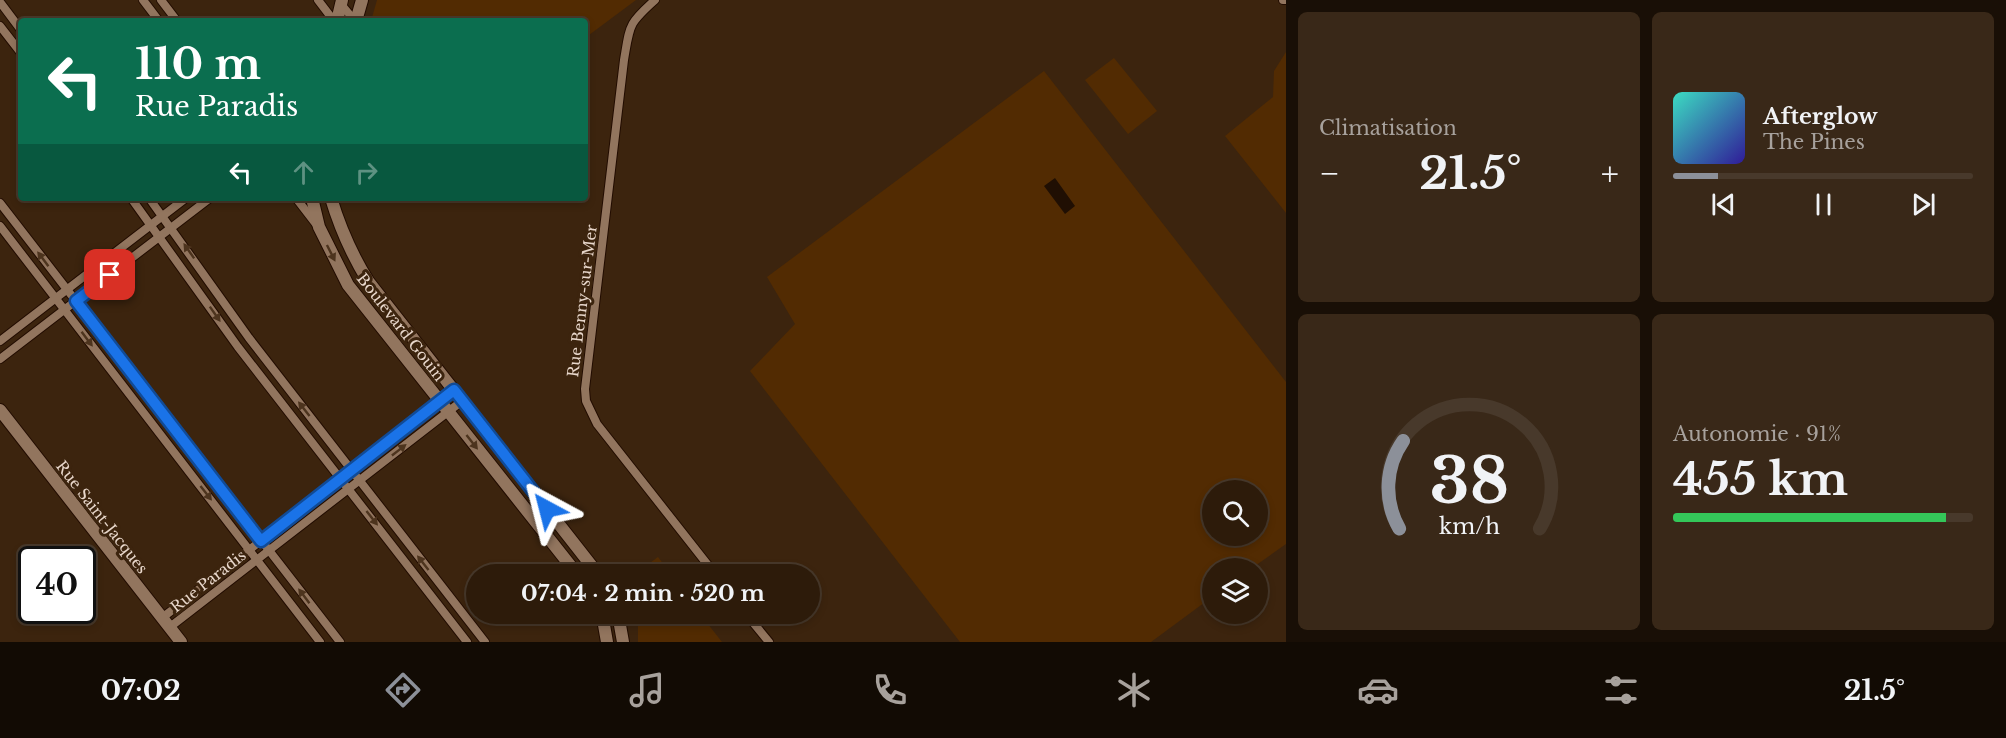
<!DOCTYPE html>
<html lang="fr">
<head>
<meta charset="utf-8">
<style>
	:root { --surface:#2d1b0a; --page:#392818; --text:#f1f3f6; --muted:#a7a19c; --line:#48392b; --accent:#8c9099 }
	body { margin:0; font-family:"Libre Baskerville",serif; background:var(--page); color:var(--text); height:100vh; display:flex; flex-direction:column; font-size:22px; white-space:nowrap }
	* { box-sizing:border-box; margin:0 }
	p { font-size:20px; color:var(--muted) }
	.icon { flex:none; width:33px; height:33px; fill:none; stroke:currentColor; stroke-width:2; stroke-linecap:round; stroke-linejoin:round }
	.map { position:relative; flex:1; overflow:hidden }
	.details { display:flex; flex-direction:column; gap:12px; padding:12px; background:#190f06; width:720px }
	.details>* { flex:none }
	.hud { position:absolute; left:18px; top:18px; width:570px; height:183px; border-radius:6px; box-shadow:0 3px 9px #0003,0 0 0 2px var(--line); background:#0b6e4f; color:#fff; overflow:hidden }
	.fabs { position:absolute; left:1202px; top:480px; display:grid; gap:12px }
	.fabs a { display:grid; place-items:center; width:66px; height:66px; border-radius:50%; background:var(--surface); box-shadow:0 3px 9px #0003,0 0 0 2px var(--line); font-size:30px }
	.speed { position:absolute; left:18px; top:546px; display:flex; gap:12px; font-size:30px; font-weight:700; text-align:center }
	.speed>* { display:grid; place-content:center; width:78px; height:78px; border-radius:50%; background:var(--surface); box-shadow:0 3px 9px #0003,0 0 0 2px var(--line); line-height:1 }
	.speed .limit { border:3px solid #111; border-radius:9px; background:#fff; color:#111 }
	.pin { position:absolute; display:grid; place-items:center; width:51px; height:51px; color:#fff; margin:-26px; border-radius:12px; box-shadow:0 3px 9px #0006 }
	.me { position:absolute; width:66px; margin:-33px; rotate:322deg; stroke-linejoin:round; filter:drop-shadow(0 0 4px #0008) }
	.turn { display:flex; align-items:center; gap:21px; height:126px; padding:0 18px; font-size:27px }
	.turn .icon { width:78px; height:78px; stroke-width:2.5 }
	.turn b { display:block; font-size:42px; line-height:51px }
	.lanes { display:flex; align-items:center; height:57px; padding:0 18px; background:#0003; justify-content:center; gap:30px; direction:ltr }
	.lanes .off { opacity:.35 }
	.big { font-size:45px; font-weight:800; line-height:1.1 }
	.details .tile { flex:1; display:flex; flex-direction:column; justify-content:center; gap:9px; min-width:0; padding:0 21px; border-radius:9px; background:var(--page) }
	.details .dial { align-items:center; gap:0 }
	.dial svg { height:156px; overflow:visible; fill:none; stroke:var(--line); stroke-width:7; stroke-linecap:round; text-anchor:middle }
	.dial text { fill:var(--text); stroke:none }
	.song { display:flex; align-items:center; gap:18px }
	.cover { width:72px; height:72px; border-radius:9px; background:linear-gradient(135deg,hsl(170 70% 55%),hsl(250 70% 35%)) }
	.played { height:6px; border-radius:3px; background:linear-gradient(90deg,var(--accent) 15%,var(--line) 15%) }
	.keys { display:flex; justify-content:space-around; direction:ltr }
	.heat { display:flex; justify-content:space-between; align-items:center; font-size:33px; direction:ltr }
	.charge { height:9px; border-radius:4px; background:linear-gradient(90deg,#34c759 91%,var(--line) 0) }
	.details .tiles { flex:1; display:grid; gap:12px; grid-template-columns:repeat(2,1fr) }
	.trip { position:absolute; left:466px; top:564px; width:354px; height:60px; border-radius:30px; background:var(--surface); box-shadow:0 3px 9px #0003,0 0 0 2px var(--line); font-weight:800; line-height:60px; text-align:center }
	.menu { display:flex; height:96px; justify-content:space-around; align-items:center; background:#120b04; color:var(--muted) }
	.menu .icon { width:42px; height:42px }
	.menu .active { color:var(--accent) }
	.menu b { font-size:27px; color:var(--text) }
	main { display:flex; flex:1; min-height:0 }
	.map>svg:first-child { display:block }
	.green { fill:#522b02; fill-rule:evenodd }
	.water { fill:#200f03 }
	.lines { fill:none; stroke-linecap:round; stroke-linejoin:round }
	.street-casing { stroke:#220c00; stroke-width:10 }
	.secondary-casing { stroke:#220c00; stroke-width:14 }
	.street { stroke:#92755e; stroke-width:8 }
	.secondary { stroke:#92755e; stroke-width:12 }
	.oneway { fill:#4d341e }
	.route-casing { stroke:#114b97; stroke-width:15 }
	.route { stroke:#1a73e8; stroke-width:10 }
	.labels { text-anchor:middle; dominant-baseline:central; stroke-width:6; stroke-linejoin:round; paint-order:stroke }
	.street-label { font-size:15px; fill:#e8d7cb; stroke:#3c240e }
</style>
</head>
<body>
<main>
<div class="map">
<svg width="1286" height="642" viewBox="0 0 1286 642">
	<rect width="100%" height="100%" fill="#3c240e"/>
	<g class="green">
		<polygon points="377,0 636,0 585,38 585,21 371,21"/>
		<polygon points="1286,52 1286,213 1225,136 1273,97 1274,71"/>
		<polygon points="1114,58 1157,111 1128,134 1085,80"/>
		<path d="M1044,71L1286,382V544L1252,568H1212V597L1151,642H960L750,371L795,324L767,277ZM1212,490H1257V536H1212Z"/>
		<polygon points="658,557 671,574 635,574"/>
		<polygon points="636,614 700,614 722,642 638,642 638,619"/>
	</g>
	<polygon class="water" points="1055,178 1075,206 1065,214 1044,186"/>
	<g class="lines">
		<g class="street-casing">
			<g id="street">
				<polyline points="143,0 159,21"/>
				<polyline points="161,0 177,21"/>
				<polyline points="318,0 334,21"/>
				<path d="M655,0C628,24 630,25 624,60L585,389L586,401L597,424L715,574"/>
				<polyline points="1283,0 1286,0"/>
				<polyline points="0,2 21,30"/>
				<polyline points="340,3 355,21"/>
				<polyline points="0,26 21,53"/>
				<polyline points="131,198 238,347 467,642"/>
				<polyline points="149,198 249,338 485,642"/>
				<polyline points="296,198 316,224"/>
				<polyline points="0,203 340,642"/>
				<polyline points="0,226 320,642"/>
				<polyline points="0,341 186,198"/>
				<polyline points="0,359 210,198"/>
				<polyline points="746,614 769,642"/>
				<polyline points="162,618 454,390"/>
				<polyline points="170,627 462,401"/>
			</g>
		</g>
		<g class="secondary-casing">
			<g id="secondary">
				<polyline points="337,21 342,0"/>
				<polyline points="356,21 362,0"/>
				<polyline points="312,198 319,227 348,285 577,574"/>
				<path d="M331,198C340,228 352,255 368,281L598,574"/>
				<polyline points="0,410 181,642"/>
				<polyline points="600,614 604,625 607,642"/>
				<polyline points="618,614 623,642"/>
			</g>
		</g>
		<use href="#street" class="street"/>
		<use href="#secondary" class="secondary"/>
	</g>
	<defs><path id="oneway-solid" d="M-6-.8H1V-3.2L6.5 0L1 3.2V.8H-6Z" transform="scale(1.5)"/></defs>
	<g class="oneway">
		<use href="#oneway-solid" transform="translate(189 251) rotate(-125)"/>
		<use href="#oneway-solid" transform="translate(331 253) rotate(63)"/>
		<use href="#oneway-solid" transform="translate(43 259) rotate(-127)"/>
		<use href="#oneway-solid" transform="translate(215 314) rotate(55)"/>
		<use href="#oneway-solid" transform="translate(87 339) rotate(53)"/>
		<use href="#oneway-solid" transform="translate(304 409) rotate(-128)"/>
		<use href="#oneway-solid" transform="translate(472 442) rotate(52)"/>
		<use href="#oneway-solid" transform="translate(399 450) rotate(-38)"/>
		<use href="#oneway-solid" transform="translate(206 493) rotate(52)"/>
		<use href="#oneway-solid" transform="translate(372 518) rotate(52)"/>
		<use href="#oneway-solid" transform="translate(423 563) rotate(-128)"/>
		<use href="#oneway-solid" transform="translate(304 596) rotate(-127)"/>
	</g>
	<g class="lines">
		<g class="route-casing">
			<polyline id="route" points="110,275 76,301 261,541 454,390 547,509"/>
		</g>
		<use href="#route" class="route"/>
	</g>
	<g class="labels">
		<g class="street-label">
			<text transform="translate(582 301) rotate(-83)">Rue Benny-sur-Mer</text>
			<text transform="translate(401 327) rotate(52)">Boulevard Gouin</text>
			<text transform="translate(102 517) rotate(52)">Rue Saint-Jacques</text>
			<text transform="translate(208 581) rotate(-38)">Rue Paradis</text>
		</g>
	</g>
</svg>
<div class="fabs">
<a><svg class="icon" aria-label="search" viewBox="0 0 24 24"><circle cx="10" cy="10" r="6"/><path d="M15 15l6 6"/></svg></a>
<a><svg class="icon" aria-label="layers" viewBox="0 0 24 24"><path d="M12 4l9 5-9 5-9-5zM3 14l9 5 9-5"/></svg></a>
</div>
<div class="speed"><div class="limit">40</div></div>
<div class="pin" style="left:110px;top:275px;background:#d93025"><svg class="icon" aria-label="arrive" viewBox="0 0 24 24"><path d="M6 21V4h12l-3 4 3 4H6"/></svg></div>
<svg class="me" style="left:547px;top:509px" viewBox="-20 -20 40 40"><path d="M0-17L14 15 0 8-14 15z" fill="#1a73e8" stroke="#fff" stroke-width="4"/></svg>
<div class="trip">07:04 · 2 min · 520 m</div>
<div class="hud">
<div class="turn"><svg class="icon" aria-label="left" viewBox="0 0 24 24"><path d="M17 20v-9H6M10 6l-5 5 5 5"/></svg><div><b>110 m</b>Rue Paradis</div></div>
<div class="lanes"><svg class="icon" aria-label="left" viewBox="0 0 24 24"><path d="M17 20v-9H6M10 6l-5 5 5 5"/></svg><svg class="icon off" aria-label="ahead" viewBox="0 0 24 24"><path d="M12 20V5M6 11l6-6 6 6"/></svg><svg class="icon off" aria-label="right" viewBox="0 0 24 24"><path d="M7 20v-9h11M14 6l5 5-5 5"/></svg></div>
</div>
</div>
<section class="details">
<div class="tiles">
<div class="tile"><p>Climatisation</p>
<div class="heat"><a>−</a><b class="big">21.5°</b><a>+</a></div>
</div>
<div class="tile">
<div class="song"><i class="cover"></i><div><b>Afterglow</b><p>The Pines</p></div></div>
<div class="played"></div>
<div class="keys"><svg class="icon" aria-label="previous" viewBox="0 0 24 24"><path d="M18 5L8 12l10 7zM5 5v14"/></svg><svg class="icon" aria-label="pause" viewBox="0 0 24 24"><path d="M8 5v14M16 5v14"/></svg><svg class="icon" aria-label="next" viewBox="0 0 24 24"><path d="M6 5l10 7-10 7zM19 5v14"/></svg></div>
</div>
<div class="tile dial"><svg viewBox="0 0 100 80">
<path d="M14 69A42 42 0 1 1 86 69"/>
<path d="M14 69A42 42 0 0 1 16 24" stroke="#8c9099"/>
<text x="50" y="56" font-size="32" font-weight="700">38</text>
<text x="50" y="72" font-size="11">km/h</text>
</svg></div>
<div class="tile"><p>Autonomie · 91%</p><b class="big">455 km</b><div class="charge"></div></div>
</div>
</section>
</main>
<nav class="menu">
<b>07:02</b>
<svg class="icon active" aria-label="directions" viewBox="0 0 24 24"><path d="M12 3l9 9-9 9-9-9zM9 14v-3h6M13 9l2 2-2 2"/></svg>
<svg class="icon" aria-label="music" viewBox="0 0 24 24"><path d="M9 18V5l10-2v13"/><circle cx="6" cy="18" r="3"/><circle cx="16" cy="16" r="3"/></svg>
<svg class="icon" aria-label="phone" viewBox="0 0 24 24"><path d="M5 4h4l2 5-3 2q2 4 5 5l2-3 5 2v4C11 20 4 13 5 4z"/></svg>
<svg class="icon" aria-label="climate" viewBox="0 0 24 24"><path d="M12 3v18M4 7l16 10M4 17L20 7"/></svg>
<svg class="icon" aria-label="car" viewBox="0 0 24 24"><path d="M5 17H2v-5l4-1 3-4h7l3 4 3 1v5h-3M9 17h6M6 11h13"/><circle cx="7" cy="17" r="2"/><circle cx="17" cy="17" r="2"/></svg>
<svg class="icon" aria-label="filters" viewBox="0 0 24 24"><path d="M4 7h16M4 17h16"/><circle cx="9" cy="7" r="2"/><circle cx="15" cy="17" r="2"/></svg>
<b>21.5°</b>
</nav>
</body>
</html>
